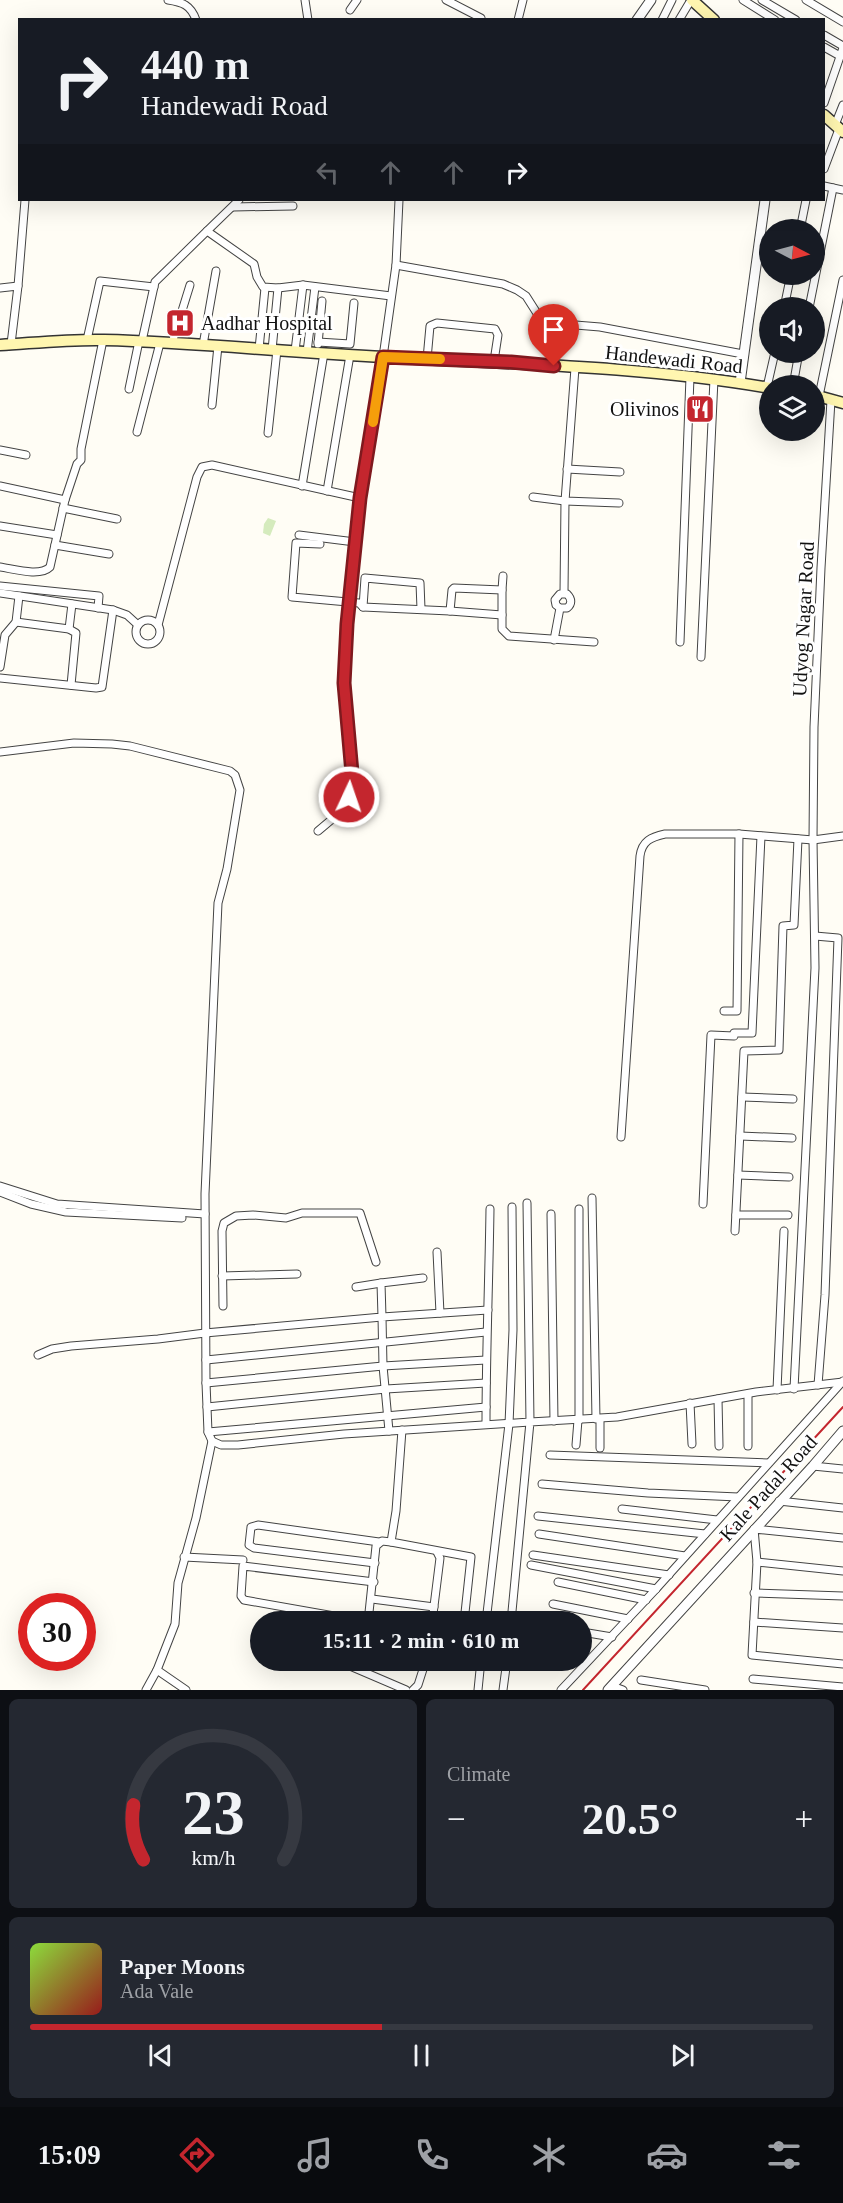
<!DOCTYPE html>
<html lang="en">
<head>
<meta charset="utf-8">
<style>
	:root { --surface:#171b24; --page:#242831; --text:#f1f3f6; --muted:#9ea1a6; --line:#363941; --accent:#c4262e }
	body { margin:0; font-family:Georgia,serif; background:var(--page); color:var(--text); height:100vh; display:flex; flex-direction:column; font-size:22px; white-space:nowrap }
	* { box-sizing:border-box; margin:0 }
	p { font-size:20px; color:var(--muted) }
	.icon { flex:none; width:33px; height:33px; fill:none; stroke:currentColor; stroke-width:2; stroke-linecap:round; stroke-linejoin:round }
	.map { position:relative; height:1690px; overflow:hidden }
	.drawer { display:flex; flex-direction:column; gap:9px; padding:9px; background:#0d0f14; flex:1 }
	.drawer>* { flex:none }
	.top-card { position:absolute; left:18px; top:18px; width:807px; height:183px; border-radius:0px; box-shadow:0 6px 24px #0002; background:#171b24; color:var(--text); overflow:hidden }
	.needle { width:39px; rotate:96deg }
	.controls { position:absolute; left:759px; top:219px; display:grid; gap:12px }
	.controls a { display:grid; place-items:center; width:66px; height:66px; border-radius:50%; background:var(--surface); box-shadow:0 6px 24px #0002; font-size:30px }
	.speed { position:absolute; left:18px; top:1593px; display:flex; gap:12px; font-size:30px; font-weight:700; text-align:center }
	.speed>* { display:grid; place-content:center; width:78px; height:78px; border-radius:50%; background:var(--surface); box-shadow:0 6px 24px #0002; line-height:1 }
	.speed .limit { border:9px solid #d22; background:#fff; color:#111 }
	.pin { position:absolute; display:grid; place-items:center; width:51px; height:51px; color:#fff; margin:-62px -26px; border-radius:50% 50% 50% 0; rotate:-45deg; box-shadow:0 0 6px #0007 }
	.pin .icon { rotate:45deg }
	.me { position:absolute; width:66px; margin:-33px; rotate:3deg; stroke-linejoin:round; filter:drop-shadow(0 0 4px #0008) }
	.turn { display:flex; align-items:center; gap:21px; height:126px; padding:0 24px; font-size:27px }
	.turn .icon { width:78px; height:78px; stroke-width:2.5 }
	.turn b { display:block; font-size:42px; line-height:51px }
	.lanes { display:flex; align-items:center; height:57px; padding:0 24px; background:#0003; justify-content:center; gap:30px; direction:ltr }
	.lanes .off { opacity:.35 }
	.big { font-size:45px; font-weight:700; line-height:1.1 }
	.drawer .tile { flex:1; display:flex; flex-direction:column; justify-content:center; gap:9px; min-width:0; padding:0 21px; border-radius:9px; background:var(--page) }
	.drawer .dial { align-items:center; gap:0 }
	.dial svg { height:156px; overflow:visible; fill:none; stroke:var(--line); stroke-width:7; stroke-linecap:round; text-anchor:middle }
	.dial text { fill:var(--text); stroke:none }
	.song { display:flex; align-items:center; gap:18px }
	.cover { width:72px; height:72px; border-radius:9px; background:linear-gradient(135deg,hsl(90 70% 55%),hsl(0 70% 35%)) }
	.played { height:6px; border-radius:3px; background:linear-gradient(90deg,var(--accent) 45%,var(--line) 45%) }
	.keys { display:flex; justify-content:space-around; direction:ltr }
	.heat { display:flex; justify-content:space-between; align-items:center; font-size:33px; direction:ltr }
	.drawer .tiles { flex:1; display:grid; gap:9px; grid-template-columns:1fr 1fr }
	.tile:last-child { grid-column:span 2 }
	.trip { position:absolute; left:250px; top:1611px; width:342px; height:60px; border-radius:30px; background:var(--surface); box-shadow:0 6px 24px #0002; font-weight:700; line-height:60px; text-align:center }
	.tab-bar { display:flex; height:96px; justify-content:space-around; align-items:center; background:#090b0e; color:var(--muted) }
	.tab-bar .icon { width:42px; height:42px }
	.tab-bar .active { color:var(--accent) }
	.tab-bar b { font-size:27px; color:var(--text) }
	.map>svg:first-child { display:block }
	.green { fill:#d5ebbd }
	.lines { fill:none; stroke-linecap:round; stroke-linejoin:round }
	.minor-casing { stroke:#444; stroke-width:9 }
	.tertiary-casing { stroke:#444; stroke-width:11 }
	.secondary-casing { stroke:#333; stroke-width:13 }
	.minor { stroke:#fff; stroke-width:7 }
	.tertiary { stroke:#fff; stroke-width:9 }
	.secondary { stroke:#fff6b0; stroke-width:10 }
	.rail { stroke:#c4262e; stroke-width:2 }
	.route-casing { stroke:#7f191e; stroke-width:15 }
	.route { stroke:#c4262e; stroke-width:10 }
	.slow { stroke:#f59e0b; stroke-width:10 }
	.labels { text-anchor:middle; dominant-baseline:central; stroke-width:6; stroke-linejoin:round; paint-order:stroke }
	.poi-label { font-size:20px; fill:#111; stroke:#fff; text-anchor:start }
	.street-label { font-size:20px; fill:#111; stroke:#fff }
</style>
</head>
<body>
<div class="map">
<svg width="843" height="1690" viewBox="0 0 843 1690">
	<rect width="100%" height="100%" fill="#fffdf5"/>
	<polygon class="green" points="268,518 276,521 270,536 263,533 264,524"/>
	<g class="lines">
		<g class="minor-casing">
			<g id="minor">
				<path d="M168,0C182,2 191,5 196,20"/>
				<polyline points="305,0 308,20"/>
				<polyline points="446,0 481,18"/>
				<polyline points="743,0 775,20"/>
				<polyline points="762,0 796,20"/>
				<polyline points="806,0 843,22"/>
				<polyline points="350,10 357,0"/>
				<polyline points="518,20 523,0"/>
				<polyline points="662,20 672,0"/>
				<polyline points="679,20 691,0"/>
				<polyline points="824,35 843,46"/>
				<polyline points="824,47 840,56"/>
				<polyline points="824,103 843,48"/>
				<polyline points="835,125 843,105"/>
				<polyline points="824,169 839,129"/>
				<polyline points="824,186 843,190"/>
				<polyline points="239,200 207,231 254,264 257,277 263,287 278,288 303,285 391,296"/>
				<polyline points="233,207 293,206"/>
				<polyline points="800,230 806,200"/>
				<polyline points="396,265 503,284 517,290 526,296 540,318 551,323 600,327 743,354"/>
				<polyline points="18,286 25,200"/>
				<polyline points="0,288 18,286 11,344"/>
				<polyline points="784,308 791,274"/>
				<polyline points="809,308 833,188"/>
				<polyline points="87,340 100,281 154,287"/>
				<polyline points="142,341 155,282 207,231"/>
				<polyline points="318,342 350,344 354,303"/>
				<polyline points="172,343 190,285"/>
				<polyline points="318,344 322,301"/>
				<polyline points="203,345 216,271"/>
				<polyline points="259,349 265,288"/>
				<polyline points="272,350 278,288"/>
				<polyline points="295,351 303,285"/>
				<polyline points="307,352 315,287"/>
				<polyline points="427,359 430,326 437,323 495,329 498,335 494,361"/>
				<polyline points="793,386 799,352"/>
				<polyline points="767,387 775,352"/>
				<polyline points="129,389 139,341"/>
				<polyline points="819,396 843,280"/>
				<polyline points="212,405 218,346"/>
				<polyline points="137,432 160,343"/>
				<polyline points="268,433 277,350"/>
				<polyline points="0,450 26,455"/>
				<polyline points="567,469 620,472"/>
				<polyline points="0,486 65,500"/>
				<polyline points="302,486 324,353"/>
				<polyline points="327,491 350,355"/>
				<polyline points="533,497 565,501 619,503"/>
				<polyline points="63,508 117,519"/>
				<polyline points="0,526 57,535"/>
				<polyline points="299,535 355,542"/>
				<polyline points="320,544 296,543 292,597 359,603 363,607 450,611 452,590 454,588 502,590 503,576"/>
				<polyline points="55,545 109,554"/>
				<path d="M0,567C14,569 40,577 50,567L65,500L77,464L81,460V449L103,340"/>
				<polyline points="0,586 99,596 98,608"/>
				<polyline points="502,590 502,629 509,636 594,642"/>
				<polyline points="0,593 113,610 127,615 138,625"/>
				<polyline points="564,593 565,501 575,368"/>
				<polyline points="363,607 365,578 420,583 421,609"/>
				<polyline points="450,611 502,615"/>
				<circle cx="148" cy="632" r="12"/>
				<polyline points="16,622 69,629 76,633 71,685"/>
				<polyline points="158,625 197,477 202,467 212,465 360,498"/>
				<polyline points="69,629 72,604"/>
				<path d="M554,640L560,608L556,605L555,600L560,594H567C572,599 572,604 567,608H560"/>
				<polyline points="680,642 690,377"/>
				<polyline points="701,657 714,379"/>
				<polyline points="0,667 5,635 16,622 19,596"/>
				<polyline points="0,678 96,688 102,687 113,610"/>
				<polyline points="0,752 74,743 112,744 130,746 230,771 235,775 240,790 227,869 218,903 205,1194 206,1383 208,1432 212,1441 196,1518 178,1583 175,1624 157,1670 186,1690"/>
				<polyline points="318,831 337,815 345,805 352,785 344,683 347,624 360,498 370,449 396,265 399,200"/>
				<polyline points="815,936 838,938 825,1295 818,1385"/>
				<polyline points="724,1011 737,1011 739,834"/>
				<polyline points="742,1097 793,1099"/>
				<polyline points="740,1136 792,1138"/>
				<path d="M621,1137L640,856C642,841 651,837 665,834H739L813,840L843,836"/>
				<polyline points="738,1175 789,1177"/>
				<polyline points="0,1186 57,1204 205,1214"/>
				<polyline points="0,1192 31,1204 66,1212 182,1218"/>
				<polyline points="592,1198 596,1419"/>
				<polyline points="703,1204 711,1035 734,1036 734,1033 752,1033 761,836"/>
				<polyline points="579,1209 579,1420"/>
				<polyline points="551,1214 554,1421"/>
				<polyline points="736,1215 788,1215"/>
				<polyline points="735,1231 744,1051 779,1050 783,926 794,925 798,839"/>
				<polyline points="437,1252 440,1313"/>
				<polyline points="222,1276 297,1274"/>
				<polyline points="356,1287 381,1283"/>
				<polyline points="223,1306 222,1231 224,1223 236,1216 253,1215 286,1218 302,1213 360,1213 376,1262"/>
				<polyline points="38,1355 52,1349 71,1346 158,1339 205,1333 382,1317 381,1283 423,1278"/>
				<polyline points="206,1360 486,1332"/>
				<polyline points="206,1383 383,1366 486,1360"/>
				<polyline points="794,1389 815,968 813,840 814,727 821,568 831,400"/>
				<polyline points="777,1390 784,1231"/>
				<polyline points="748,1394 748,1446"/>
				<polyline points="718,1399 719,1446"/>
				<polyline points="690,1403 692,1444"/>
				<polyline points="207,1407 386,1389 486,1383"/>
				<path d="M486,1424C486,1352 489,1281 490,1209"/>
				<polyline points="402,1430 396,1511 391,1542 471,1557 464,1622"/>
				<polyline points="389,1431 383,1366 382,1317 488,1310"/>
				<polyline points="208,1432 486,1407"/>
				<polyline points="212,1441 221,1445 238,1445 344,1434 530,1422 527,1203"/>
				<polyline points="576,1445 578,1420"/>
				<polyline points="600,1448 600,1419"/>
				<polyline points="550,1455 768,1463"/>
				<polyline points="813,1466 843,1469"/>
				<polyline points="542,1484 648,1493 738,1497"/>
				<polyline points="779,1501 843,1508"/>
				<polyline points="622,1509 717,1520"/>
				<polyline points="538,1516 705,1534"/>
				<polyline points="539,1534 685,1556"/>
				<polyline points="843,1538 754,1529 757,1562 752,1655 843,1664"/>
				<polyline points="533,1555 669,1575"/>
				<polyline points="184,1557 243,1560"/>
				<polyline points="757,1562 843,1571"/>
				<polyline points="375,1563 254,1548 249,1545 251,1527 258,1525 379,1542"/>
				<polyline points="531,1565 656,1589"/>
				<polyline points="558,1582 646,1600"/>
				<polyline points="754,1593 843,1596"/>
				<polyline points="372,1599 434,1607"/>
				<polyline points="553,1604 628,1619"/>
				<polyline points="368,1622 244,1600 241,1596 243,1566 374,1582"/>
				<polyline points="368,1622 376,1546 382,1541 391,1542"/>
				<polyline points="432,1622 440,1558 437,1552"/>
				<polyline points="486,1622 509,1424 513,1330 512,1207"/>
				<polyline points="511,1622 530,1422 617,1417 756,1392 843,1382"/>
				<polyline points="754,1622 843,1628"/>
				<polyline points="582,1632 612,1637"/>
				<polyline points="336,1660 406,1690"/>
				<polyline points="456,1660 460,1660"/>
				<polyline points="753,1679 843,1687"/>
				<polyline points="641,1680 705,1690"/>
				<polyline points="612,1686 623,1690"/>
				<polyline points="146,1690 157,1670"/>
				<polyline points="413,1690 418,1685 426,1660"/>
				<polyline points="478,1690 481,1660"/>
				<polyline points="503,1690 507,1660"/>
				<polyline points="561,1690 656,1589 843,1381"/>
			</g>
		</g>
		<g class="tertiary-casing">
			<g id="tertiary">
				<polyline points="637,20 651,0"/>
				<polyline points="740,383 765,200"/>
				<polyline points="608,1690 813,1466 843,1431"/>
			</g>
		</g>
		<g class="secondary-casing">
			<g id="secondary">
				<polyline points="692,0 714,20"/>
				<polyline points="824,115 843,132"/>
				<path d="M0,345C34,343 70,339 104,340C198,342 291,353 385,357C513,364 643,366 770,388"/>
				<polyline points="814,395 843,403"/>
			</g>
		</g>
		<use href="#minor" class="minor"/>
		<use href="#tertiary" class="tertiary"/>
		<use href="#secondary" class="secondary"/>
		<polyline class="rail" points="583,1690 843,1407"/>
	</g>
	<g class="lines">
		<g class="route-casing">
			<polyline id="route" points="349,797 352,773 344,683 347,624 360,498 383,357 511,362 554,366"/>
		</g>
		<use href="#route" class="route"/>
		<polyline class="slow" points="373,422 383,357 440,359"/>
	</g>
	<defs>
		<g id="hospital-square" transform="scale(1.5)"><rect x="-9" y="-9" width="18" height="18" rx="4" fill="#c4262e" stroke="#fff"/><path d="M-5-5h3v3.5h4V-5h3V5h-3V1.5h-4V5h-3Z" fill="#fff"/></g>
		<g id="restaurant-square" transform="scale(1.5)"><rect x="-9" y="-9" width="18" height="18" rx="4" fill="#c4262e" stroke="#fff"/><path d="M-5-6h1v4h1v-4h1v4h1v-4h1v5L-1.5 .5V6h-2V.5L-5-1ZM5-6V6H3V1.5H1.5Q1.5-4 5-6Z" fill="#fff"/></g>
	</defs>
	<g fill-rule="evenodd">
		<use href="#hospital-square" x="180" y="323"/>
		<use href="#restaurant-square" x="700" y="409"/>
	</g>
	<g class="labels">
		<g class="poi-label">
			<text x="201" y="323">Aadhar Hospital</text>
			<text x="679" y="409" text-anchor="end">Olivinos</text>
		</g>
		<g class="street-label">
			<text transform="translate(674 359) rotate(6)">Handewadi Road</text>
			<text transform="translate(803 619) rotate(-87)">Udyog Nagar Road</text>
			<text transform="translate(768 1488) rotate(-48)">Kale Padal Road</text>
		</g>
	</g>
</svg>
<div class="controls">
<a><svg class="needle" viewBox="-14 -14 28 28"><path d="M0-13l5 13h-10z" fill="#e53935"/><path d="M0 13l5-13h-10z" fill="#9ea1a6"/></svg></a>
<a><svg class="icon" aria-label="sound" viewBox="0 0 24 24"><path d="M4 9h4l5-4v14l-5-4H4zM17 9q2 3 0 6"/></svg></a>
<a><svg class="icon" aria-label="layers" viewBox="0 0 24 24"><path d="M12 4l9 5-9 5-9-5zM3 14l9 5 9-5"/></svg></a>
</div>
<div class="speed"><div class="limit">30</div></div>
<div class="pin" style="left:554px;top:366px;background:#d93025"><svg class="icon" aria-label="arrive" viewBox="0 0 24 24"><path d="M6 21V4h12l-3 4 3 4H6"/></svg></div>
<svg class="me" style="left:349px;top:797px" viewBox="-20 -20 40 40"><circle r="17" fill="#c4262e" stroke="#fff" stroke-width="3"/><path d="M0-11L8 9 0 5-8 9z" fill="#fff"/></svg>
<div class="trip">15:11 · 2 min · 610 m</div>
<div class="top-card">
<div class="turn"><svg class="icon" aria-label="right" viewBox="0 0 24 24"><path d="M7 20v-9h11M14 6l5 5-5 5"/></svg><div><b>440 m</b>Handewadi Road</div></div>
<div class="lanes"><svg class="icon off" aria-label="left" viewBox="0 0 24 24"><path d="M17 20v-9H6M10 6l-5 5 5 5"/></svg><svg class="icon off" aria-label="ahead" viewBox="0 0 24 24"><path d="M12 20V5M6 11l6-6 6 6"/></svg><svg class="icon off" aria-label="ahead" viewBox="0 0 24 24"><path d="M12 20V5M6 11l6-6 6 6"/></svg><svg class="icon" aria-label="right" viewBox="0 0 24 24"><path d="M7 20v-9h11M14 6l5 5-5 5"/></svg></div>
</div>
</div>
<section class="drawer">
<div class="tiles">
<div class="tile dial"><svg viewBox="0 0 100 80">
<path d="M14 69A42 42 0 1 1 86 69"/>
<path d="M14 69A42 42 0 0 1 9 41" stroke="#c4262e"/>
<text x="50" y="56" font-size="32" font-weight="700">23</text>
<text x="50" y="72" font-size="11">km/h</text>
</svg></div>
<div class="tile"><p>Climate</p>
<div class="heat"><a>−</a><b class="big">20.5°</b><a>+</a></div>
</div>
<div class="tile">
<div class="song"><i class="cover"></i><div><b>Paper Moons</b><p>Ada Vale</p></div></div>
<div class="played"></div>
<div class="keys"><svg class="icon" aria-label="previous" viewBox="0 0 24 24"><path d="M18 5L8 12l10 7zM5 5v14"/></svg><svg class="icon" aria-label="pause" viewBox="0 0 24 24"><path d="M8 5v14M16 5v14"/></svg><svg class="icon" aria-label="next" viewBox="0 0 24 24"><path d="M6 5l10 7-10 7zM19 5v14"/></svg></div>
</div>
</div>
</section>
<nav class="tab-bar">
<b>15:09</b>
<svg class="icon active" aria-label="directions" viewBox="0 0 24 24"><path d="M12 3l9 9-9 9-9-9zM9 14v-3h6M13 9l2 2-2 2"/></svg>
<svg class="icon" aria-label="music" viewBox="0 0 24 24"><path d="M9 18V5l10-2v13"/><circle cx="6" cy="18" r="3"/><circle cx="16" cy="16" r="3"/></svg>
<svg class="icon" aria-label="phone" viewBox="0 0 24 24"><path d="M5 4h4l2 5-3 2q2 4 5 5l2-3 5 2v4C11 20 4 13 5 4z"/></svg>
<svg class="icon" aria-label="climate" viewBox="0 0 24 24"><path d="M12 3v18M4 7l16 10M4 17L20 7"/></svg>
<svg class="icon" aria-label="car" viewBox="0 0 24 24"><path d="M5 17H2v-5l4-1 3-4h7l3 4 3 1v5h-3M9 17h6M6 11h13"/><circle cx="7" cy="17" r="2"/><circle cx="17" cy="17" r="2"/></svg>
<svg class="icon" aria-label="filters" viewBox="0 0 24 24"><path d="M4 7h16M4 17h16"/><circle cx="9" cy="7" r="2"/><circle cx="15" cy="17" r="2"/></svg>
</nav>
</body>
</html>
